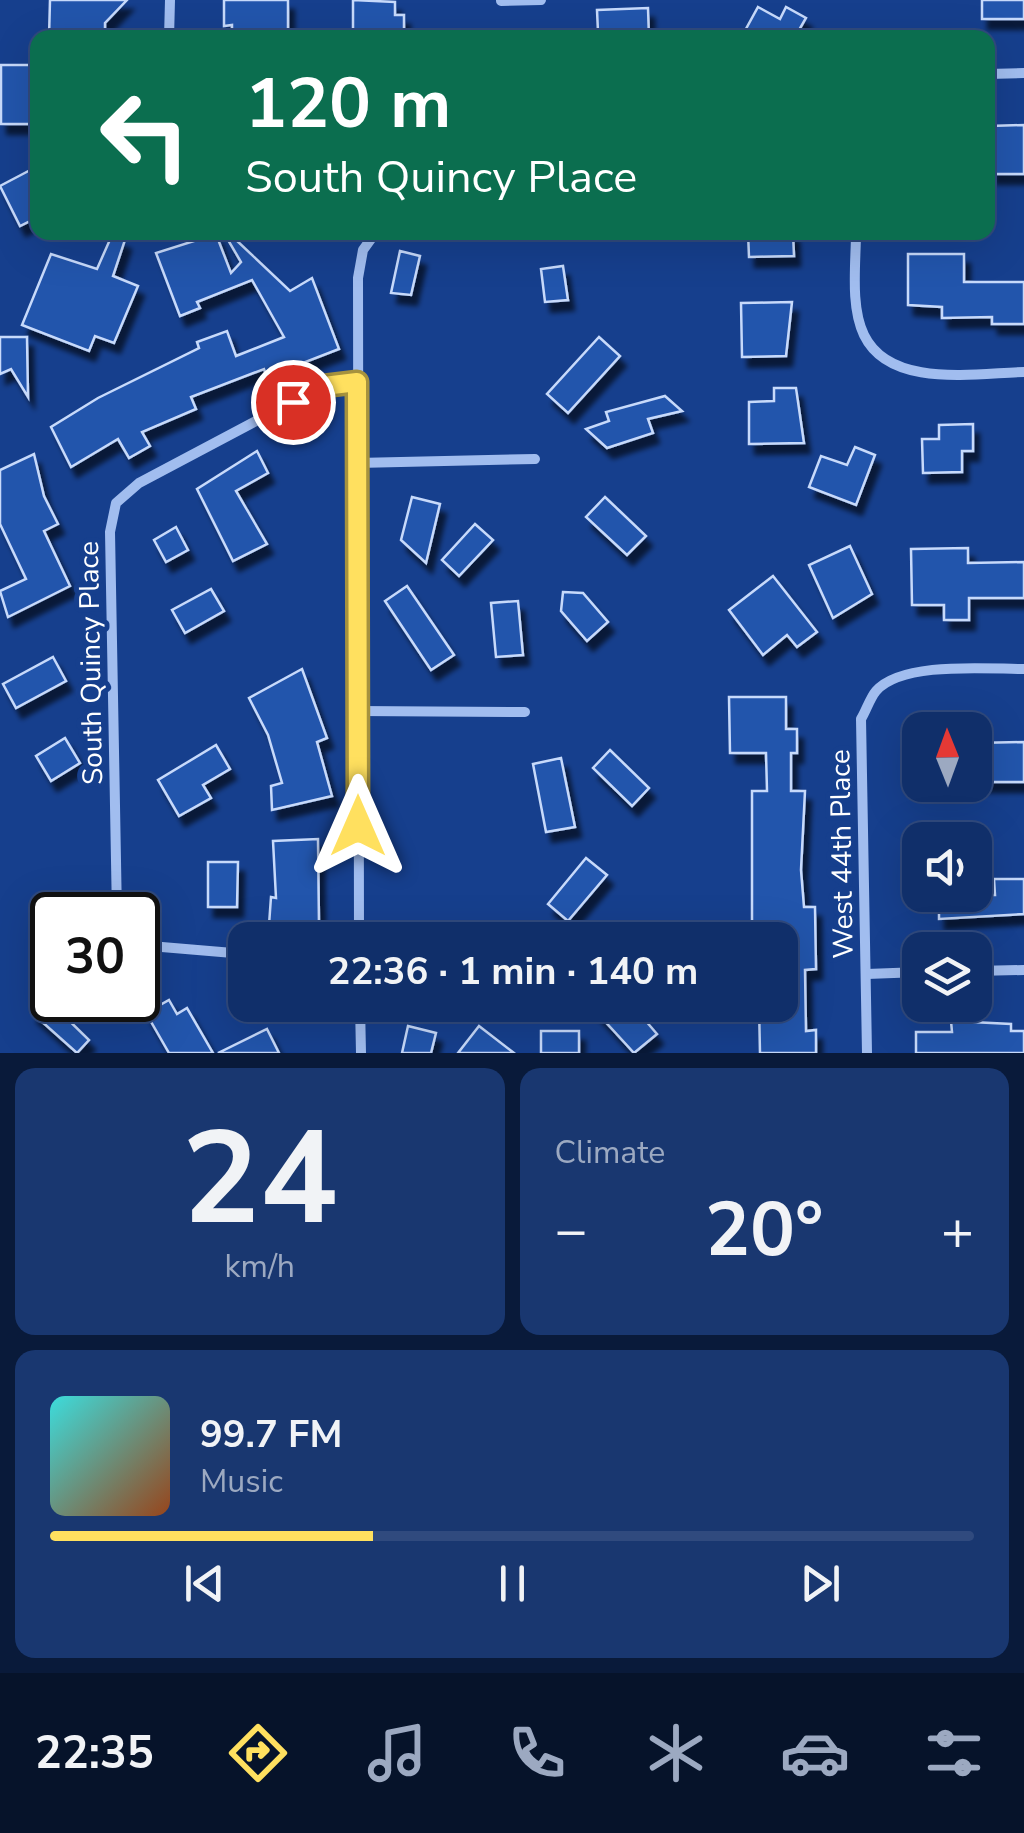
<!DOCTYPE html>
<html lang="en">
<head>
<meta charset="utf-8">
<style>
	:root { --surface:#102f6a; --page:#193770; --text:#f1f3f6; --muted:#9ca9c1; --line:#304a7e; --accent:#ffe05f }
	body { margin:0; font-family:"Nunito Sans",sans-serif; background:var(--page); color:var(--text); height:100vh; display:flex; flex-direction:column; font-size:38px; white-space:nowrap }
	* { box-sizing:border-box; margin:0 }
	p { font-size:32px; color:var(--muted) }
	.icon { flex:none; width:55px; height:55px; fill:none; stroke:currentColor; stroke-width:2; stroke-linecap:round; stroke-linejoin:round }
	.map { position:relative; height:1053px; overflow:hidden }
	.sheet { display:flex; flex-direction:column; gap:15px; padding:15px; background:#091a3a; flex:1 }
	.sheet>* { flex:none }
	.guide { position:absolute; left:30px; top:30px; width:965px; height:210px; border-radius:20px; box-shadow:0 10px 40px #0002,0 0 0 2px var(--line); background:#0b6e4f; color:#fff; overflow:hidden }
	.needle { width:65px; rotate:359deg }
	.buttons { position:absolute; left:902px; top:712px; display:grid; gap:20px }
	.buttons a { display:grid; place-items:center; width:90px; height:90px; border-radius:20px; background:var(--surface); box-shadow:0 10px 40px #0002,0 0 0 2px var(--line); font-size:50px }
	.speed { position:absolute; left:30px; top:892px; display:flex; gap:20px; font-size:50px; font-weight:700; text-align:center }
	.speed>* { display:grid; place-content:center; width:130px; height:130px; border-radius:50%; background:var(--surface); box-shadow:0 10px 40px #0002,0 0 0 2px var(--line); line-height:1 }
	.speed .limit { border:5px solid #111; border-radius:15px; background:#fff; color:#111 }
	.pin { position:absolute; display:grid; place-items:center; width:85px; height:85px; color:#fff; margin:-42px; border:5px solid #fff; border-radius:50%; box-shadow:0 2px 10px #0007 }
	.me { position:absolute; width:110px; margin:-55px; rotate:0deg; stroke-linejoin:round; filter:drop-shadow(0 0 8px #0008) }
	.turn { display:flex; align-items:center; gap:35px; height:210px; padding:0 50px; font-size:45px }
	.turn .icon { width:130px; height:130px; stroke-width:2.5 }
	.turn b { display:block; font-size:70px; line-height:85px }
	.big { font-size:75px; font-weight:700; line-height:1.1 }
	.sheet .card { flex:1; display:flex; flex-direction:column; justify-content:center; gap:15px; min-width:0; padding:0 35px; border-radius:20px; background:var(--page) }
	.sheet .dial { align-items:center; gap:0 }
	.dial b { font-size:130px; line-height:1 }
	.song { display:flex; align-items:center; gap:30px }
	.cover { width:120px; height:120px; border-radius:15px; background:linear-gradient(135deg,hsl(180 70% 55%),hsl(20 70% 35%)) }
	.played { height:10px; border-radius:5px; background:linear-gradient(90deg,var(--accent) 35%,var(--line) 35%) }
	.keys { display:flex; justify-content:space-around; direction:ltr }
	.heat { display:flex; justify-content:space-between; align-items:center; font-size:55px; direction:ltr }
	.sheet .tiles { flex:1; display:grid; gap:15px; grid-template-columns:1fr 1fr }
	.card:last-child { grid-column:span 2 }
	.trip { position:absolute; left:228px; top:922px; width:570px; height:100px; border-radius:20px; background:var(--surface); box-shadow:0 10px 40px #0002,0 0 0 2px var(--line); font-weight:700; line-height:100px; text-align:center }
	.menu { display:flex; height:160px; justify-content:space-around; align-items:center; background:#06132a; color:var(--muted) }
	.menu .icon { width:70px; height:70px }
	.menu .current { color:var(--accent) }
	.menu b { font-size:45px; color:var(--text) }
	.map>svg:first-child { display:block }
	.building { fill:#2454ac; stroke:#c7dafb; stroke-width:2.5; filter:url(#shadow) }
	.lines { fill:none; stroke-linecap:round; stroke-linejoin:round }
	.street { stroke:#a1bdef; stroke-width:10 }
	.route-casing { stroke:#a6923e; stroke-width:25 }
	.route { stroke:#ffe05f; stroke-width:18 }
	.labels { text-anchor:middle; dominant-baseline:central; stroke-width:10; stroke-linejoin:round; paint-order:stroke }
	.street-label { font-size:28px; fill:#fff; stroke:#163f8d }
</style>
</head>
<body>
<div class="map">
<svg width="1024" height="1053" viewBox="0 0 1024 1053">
	<defs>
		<filter id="shadow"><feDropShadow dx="6" dy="10" stdDeviation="2.5" flood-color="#0009"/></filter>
	</defs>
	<rect width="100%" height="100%" fill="#163f8d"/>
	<g class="building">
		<polygon points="50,0 127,0 105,23 105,38 49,38"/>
		<polygon points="224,0 288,0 288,33 232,32 232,25 224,26"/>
		<polygon points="353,0 395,2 395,15 404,15 404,38 353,37"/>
		<rect x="982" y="0" width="42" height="19"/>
		<polygon points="758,7 780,19 786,7 806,18 799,30 812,38 741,38"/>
		<polygon points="648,8 649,38 606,38 606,32 598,32 597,10"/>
		<rect x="1" y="65" width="37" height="59"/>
		<polygon points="1024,125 1024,174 990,174 989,126"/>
		<polygon points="38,166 38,217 20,226 0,186"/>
		<polygon points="748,232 793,232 794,256 749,257"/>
		<polygon points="216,234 231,273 241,262 228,240 233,237 290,291 312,278 339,349 267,377 264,369 191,397 196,409 142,432 150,446 129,458 118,439 71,467 51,427 98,398 199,348 197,342 227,331 236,356 284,337 252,280 197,302 200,308 180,316 156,253"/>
		<polygon points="112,235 125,240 113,276 138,286 114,343 95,336 89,351 22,325 51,254 97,269"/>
		<polygon points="400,251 420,256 411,295 391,293"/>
		<polygon points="908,254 964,254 964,282 1024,282 1024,324 992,324 992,317 942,318 942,307 908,305"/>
		<polygon points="563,266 568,300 545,302 541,269"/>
		<polygon points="792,302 786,356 742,357 741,303"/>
		<polygon points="0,337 27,337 28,397 11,369 0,374"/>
		<polygon points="599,337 620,356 568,413 547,394"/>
		<polygon points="774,388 796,388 804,443 749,444 749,402 774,401"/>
		<polygon points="665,396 682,411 648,419 653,433 607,448 586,429 609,421 606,412"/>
		<polygon points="973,424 973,451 962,451 962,472 923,473 922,439 939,439 939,425"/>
		<polygon points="855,447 875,455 856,505 809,487 821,456 847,465"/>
		<polygon points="257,451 268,473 236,491 267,544 233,561 197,489"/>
		<polygon points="34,454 44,496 58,524 44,531 70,586 8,617 0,591 26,579 0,524 0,470"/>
		<polygon points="412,497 440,504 426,563 401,540"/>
		<polygon points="605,497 646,536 627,555 586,517"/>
		<polygon points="475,524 493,540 459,576 442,560"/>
		<polygon points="176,527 188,550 166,562 154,540"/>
		<polygon points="850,546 872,594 833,618 809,565"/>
		<polygon points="968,548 968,563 1024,562 1024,598 969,598 969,620 944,620 944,605 912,605 911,549"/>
		<polygon points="773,576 817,632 797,647 787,635 763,655 729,610"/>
		<polygon points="407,586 454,655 431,670 385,601"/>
		<polygon points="211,589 224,611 185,633 172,610"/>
		<polygon points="563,592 583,593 608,622 587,641 561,611"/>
		<polygon points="518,601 523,655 496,657 491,603"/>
		<polygon points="53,657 66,681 16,708 3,684"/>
		<polygon points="302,669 327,738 317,742 332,796 272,810 271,786 282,783 268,735 249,698"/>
		<polygon points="729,697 786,697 786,729 797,729 797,753 791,753 791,791 805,791 801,870 804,907 815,907 816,969 805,970 806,1031 816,1030 816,1053 760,1053 759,1005 780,1005 780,930 752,930 752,791 767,791 766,753 730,753"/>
		<polygon points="65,738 80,763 51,781 36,756"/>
		<polygon points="1024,742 1024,782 975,782 975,743"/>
		<polygon points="216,745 230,769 203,785 211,798 179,816 158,780"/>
		<polygon points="610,750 649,788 632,806 593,768"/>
		<polygon points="561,758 575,827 546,832 533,764"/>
		<polygon points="318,839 319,927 269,925 271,897 276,898 273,841"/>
		<polygon points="586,858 607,875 568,921 548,904"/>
		<polygon points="208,862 238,862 237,907 208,907"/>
		<polygon points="994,879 1024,879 1024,914 939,919 939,895 995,895"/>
		<polygon points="45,997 89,1040 77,1053 31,1012"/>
		<polygon points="169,1000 177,1014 187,1008 213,1053 169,1053 146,1013"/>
		<polygon points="590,1005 632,1005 657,1034 634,1053"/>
		<polygon points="951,1021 1011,1024 1011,1031 1024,1031 1024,1053 916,1053 916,1032 952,1032"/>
		<polygon points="408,1026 436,1033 431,1053 402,1053"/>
		<polygon points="479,1026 514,1053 458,1053"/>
		<polygon points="267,1029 279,1053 218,1053"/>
		<rect x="541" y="1031" width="38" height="22"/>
	</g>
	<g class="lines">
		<g class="street">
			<polyline points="501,1 541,0"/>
			<polyline points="169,38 170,0"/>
			<polyline points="988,74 1024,73"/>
			<path d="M856,232C856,263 850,306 864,335C890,389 976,373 1024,372"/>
			<polyline points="357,463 535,459"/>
			<polyline points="357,711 525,712"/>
			<polyline points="117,915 110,532 116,503 139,483 324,385 357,382"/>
			<polyline points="359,940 358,278 363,250 376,232"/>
			<polyline points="138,945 245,954"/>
			<polyline points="975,971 1024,970"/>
			<polyline points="867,974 920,972"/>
			<polyline points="360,1005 361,1053"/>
			<path d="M867,1053L861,719C866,711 870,698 876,691C902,661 987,669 1024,669"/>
		</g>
	</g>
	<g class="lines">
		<g class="route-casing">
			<polyline id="route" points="293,402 324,386 357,382 358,826"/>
		</g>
		<use href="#route" class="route"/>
	</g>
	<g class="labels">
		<g class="street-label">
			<text transform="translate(91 663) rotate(-91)">South Quincy Place</text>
			<text transform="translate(842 854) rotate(-91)">West 44th Place</text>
		</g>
	</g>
</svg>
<div class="buttons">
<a><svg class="needle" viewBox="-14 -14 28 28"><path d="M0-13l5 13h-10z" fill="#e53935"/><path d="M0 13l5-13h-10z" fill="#9ca9c1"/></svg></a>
<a><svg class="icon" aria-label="sound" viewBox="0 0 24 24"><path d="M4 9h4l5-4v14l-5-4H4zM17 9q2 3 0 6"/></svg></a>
<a><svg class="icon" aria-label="layers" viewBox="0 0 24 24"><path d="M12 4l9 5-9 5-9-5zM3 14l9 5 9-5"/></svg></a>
</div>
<div class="speed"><div class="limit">30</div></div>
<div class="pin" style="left:293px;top:402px;background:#d93025"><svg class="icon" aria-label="arrive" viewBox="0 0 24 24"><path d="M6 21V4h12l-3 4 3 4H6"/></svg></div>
<svg class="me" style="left:358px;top:826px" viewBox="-20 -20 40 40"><path d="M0-17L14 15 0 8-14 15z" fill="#ffe05f" stroke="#fff" stroke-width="4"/></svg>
<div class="trip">22:36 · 1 min · 140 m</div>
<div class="guide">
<div class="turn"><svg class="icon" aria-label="left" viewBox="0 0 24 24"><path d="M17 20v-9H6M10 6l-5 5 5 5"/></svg><div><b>120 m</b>South Quincy Place</div></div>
</div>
</div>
<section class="sheet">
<div class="tiles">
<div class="card dial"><b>24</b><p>km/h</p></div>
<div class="card"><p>Climate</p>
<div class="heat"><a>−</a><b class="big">20°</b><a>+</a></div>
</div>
<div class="card">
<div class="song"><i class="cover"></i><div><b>99.7 FM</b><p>Music</p></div></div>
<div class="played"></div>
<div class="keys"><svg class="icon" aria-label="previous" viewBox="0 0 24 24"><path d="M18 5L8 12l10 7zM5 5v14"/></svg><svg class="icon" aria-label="pause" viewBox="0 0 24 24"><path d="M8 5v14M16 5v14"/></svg><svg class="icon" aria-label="next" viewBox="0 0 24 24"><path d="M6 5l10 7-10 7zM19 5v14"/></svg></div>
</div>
</div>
</section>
<nav class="menu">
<b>22:35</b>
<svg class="icon current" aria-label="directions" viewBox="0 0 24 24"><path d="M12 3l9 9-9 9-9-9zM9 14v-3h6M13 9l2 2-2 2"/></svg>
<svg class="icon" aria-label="music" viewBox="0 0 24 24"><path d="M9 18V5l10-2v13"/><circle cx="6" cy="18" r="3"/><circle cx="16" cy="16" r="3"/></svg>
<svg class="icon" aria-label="phone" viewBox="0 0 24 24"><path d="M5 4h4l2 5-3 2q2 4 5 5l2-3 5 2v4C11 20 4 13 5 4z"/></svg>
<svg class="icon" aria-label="climate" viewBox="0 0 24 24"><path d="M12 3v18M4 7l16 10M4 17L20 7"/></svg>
<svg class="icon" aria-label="car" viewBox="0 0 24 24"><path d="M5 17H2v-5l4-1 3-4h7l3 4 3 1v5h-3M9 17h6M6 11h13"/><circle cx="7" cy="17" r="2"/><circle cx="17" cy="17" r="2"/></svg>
<svg class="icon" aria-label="filters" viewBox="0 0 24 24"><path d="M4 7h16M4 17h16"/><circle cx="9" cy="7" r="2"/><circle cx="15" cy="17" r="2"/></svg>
</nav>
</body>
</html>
